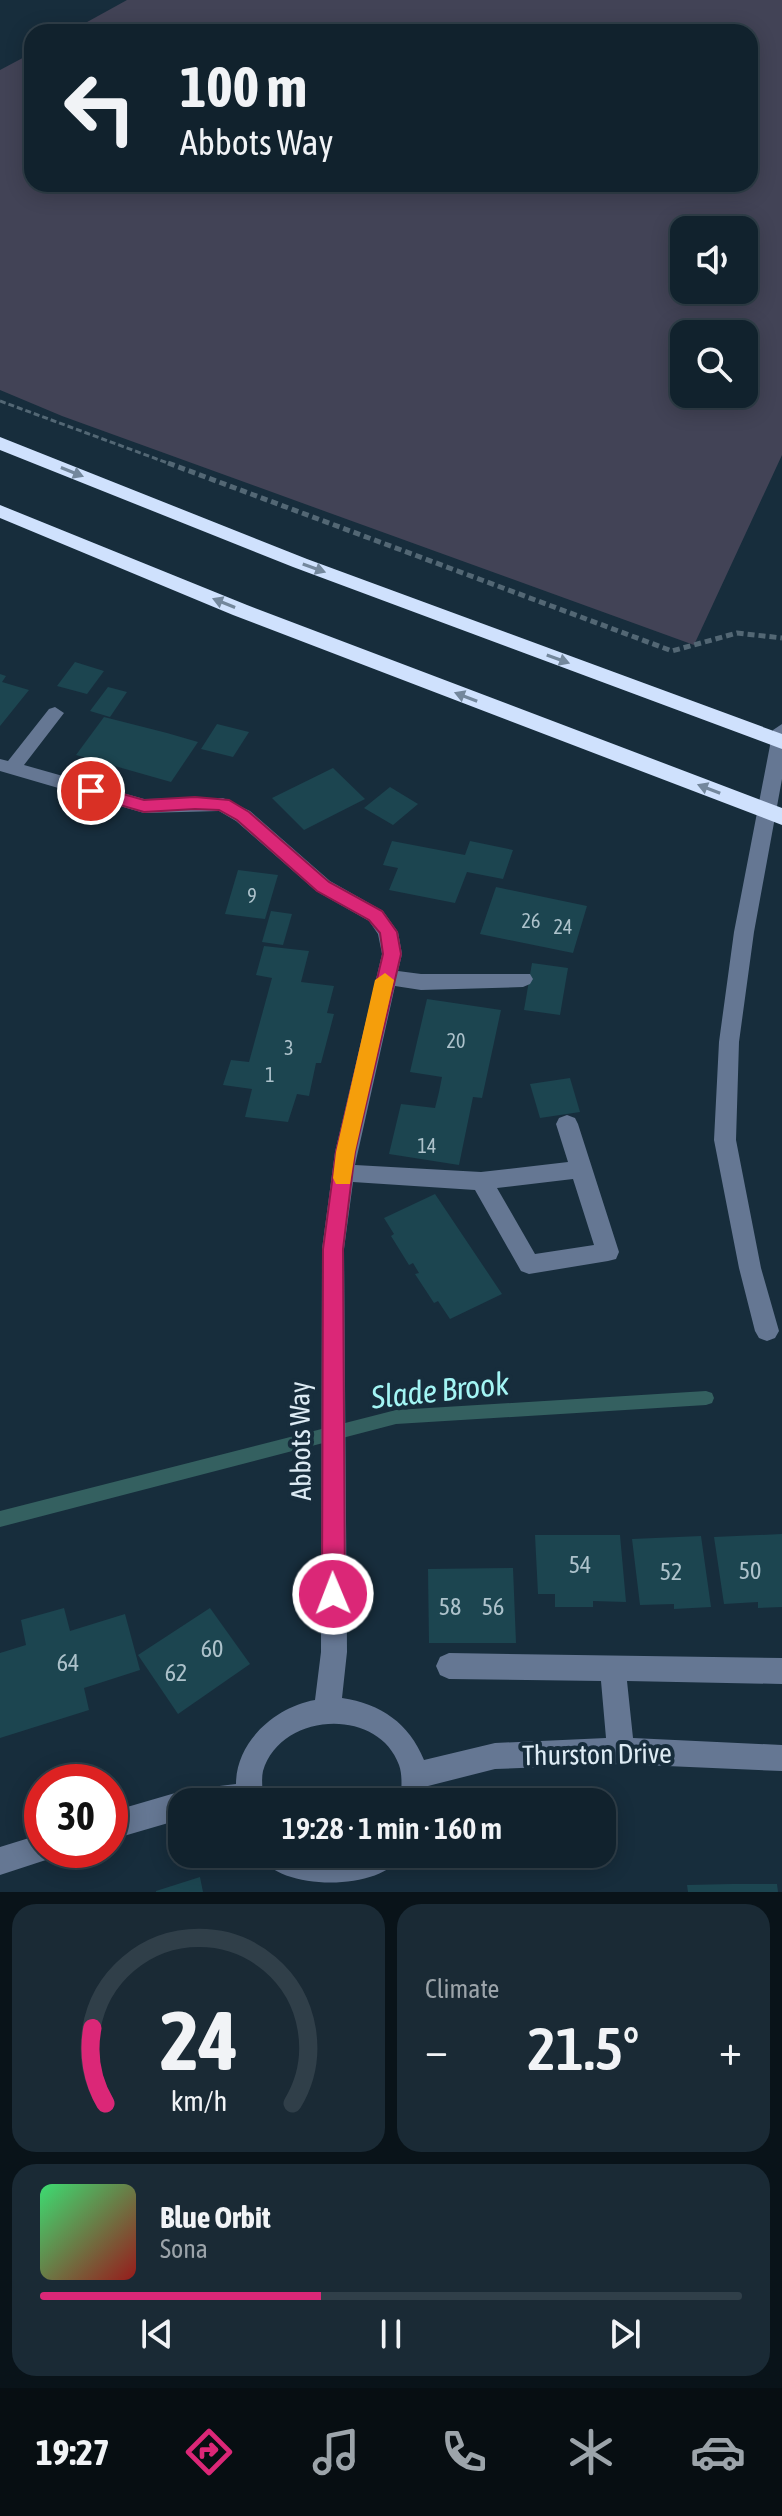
<!DOCTYPE html>
<html lang="en">
<head>
<meta charset="utf-8">
<style>
	:root { --surface:#11222d; --page:#1a2a35; --text:#f1f3f6; --muted:#9ca4aa; --line:#303f49; --accent:#db2777 }
	body { margin:0; font-family:"Asap Condensed",sans-serif; background:var(--page); color:var(--text); height:100vh; display:flex; flex-direction:column; font-size:30px; white-space:nowrap }
	* { box-sizing:border-box; margin:0 }
	p { font-size:26px; color:var(--muted) }
	.icon { flex:none; width:44px; height:44px; fill:none; stroke:currentColor; stroke-width:2; stroke-linecap:round; stroke-linejoin:round }
	.map { position:relative; height:1892px; overflow:hidden }
	.details { display:flex; flex-direction:column; gap:12px; padding:12px; background:#091319; flex:1 }
	.details>* { flex:none }
	.top-card { position:absolute; left:24px; top:24px; width:734px; height:168px; border-radius:24px; box-shadow:0 4px 20px #0003,0 0 0 2px var(--line); background:#11222d; color:var(--text); overflow:hidden }
	.buttons { position:absolute; left:670px; top:216px; display:grid; gap:16px }
	.buttons a { display:grid; place-items:center; width:88px; height:88px; border-radius:16px; background:var(--surface); box-shadow:0 4px 20px #0003,0 0 0 2px var(--line); font-size:40px }
	.speed { position:absolute; left:24px; top:1764px; display:flex; gap:16px; font-size:40px; font-weight:700; text-align:center }
	.speed>* { display:grid; place-content:center; width:104px; height:104px; border-radius:50%; background:var(--surface); box-shadow:0 4px 20px #0003,0 0 0 2px var(--line); line-height:1 }
	.speed .limit { border:12px solid #d22; background:#fff; color:#111 }
	.pin { position:absolute; display:grid; place-items:center; width:68px; height:68px; color:#fff; margin:-34px; border:4px solid #fff; border-radius:50%; box-shadow:0 2px 8px #0007 }
	.me { position:absolute; width:88px; margin:-44px; rotate:359deg; stroke-linejoin:round; filter:drop-shadow(0 0 6px #0008) }
	.turn { display:flex; align-items:center; gap:28px; height:168px; padding:0 24px; font-size:36px }
	.turn .icon { width:104px; height:104px; stroke-width:2.5 }
	.turn b { display:block; font-size:56px; line-height:68px }
	.big { font-size:60px; font-weight:600; line-height:1.1 }
	.details .widget { flex:1; display:flex; flex-direction:column; justify-content:center; gap:12px; min-width:0; padding:0 28px; border-radius:24px; background:var(--page) }
	.details .dial { align-items:center; gap:0 }
	.dial svg { height:208px; overflow:visible; fill:none; stroke:var(--line); stroke-width:7; stroke-linecap:round; text-anchor:middle }
	.dial text { fill:var(--text); stroke:none }
	.song { display:flex; align-items:center; gap:24px }
	.cover { width:96px; height:96px; border-radius:12px; background:linear-gradient(135deg,hsl(140 70% 55%),hsl(0 70% 35%)) }
	.played { height:8px; border-radius:4px; background:linear-gradient(90deg,var(--accent) 40%,var(--line) 40%) }
	.keys { display:flex; justify-content:space-around; direction:ltr }
	.heat { display:flex; justify-content:space-between; align-items:center; font-size:44px; direction:ltr }
	.details .tiles { flex:1; display:grid; gap:12px; grid-template-columns:1fr 1fr }
	.widget:last-child { grid-column:span 2 }
	.trip { position:absolute; left:168px; top:1788px; width:448px; height:80px; border-radius:24px; background:var(--surface); box-shadow:0 4px 20px #0003,0 0 0 2px var(--line); font-weight:600; line-height:80px; text-align:center }
	.tab-bar { display:flex; height:128px; justify-content:space-around; align-items:center; background:#070e12; color:var(--muted) }
	.tab-bar .icon { width:56px; height:56px }
	.tab-bar .current { color:var(--accent) }
	.tab-bar b { font-size:36px; color:var(--text) }
	.map>svg:first-child { display:block }
	.green { fill:#424356; fill-rule:evenodd }
	.lines { fill:none; stroke-linecap:round; stroke-linejoin:round }
	.stream { fill:#346060; fill-rule:evenodd }
	.building { fill:#1c4550 }
	.path-far1 { stroke:#536774; stroke-width:3; stroke-dasharray:6 3; stroke-linecap:butt }
	.path { stroke:#536774; stroke-width:5; stroke-dasharray:7 4; stroke-linecap:butt }
	.minor { fill:#657793; fill-rule:evenodd }
	.highway { fill:#cfe1fd; fill-rule:evenodd }
	.oneway { fill:#73879c }
	.route { fill:#db2777; stroke:#8e194d; stroke-width:2 }
	.slow { fill:#f59e0b }
	.labels { text-anchor:middle; dominant-baseline:central; stroke-width:8; stroke-linejoin:round; paint-order:stroke }
	.number-label { font-size:20px; fill:#adc2cb }
	.near-number-label { font-size:24px; fill:#adc2cb }
	.near-street-label { font-size:28px; fill:#ddebf4; stroke:#172d3c }
	.near-water-label { font-size:32px; font-style:italic; fill:#a3f5f4; stroke:#172d3c }
</style>
</head>
<body>
<div class="map">
<svg width="782" height="1892" viewBox="0 0 782 1892">
	<rect width="100%" height="100%" fill="#172d3c"/>
	<path class="green" d="M127,0H782V455L694,645L62,416L0,390V70L32,53V184H750V32H69ZM684,230H744V290H684ZM684,334H744V394H684Z"/>
	<g class="lines">
		<polygon class="stream" points="706,1391 712,1393 714,1398 712,1403 706,1405 396,1424 0,1527 0,1511 396,1410"/>
	</g>
	<g class="building">
		<polygon points="75,662 104,671 87,694 57,686"/>
		<polygon points="0,674 6,676 2,682 29,690 0,726"/>
		<polygon points="108,687 127,692 110,717 90,711"/>
		<polygon points="104,717 167,733 198,742 171,782 76,755"/>
		<polygon points="217,724 249,732 233,757 201,749"/>
		<polygon points="333,768 365,799 304,830 272,798"/>
		<polygon points="390,787 418,804 393,825 364,808"/>
		<polygon points="392,841 465,855 470,841 513,850 503,879 467,872 455,903 389,890 398,868 383,865"/>
		<polygon points="238,870 278,875 265,919 225,914"/>
		<polygon points="496,887 587,906 573,953 480,934"/>
		<polygon points="271,911 292,914 283,945 262,942"/>
		<polygon points="264,946 309,951 301,982 334,986 327,1013 334,1014 321,1063 316,1063 309,1096 297,1094 288,1122 245,1117 252,1089 223,1085 231,1060 249,1062 272,978 256,975"/>
		<polygon points="532,963 568,968 560,1015 524,1010"/>
		<polygon points="427,999 501,1010 482,1098 473,1097 459,1165 389,1154 401,1104 435,1108 439,1092 442,1077 410,1072"/>
		<polygon points="570,1078 580,1112 540,1118 530,1084"/>
		<polygon points="435,1194 502,1294 450,1319 438,1301 434,1303 415,1274 419,1273 413,1263 409,1265 391,1236 394,1234 384,1218"/>
		<polygon points="782,1534 782,1607 758,1608 758,1602 724,1604 714,1537"/>
		<polygon points="535,1535 620,1535 626,1602 593,1601 593,1607 555,1607 555,1594 538,1594"/>
		<polygon points="701,1536 711,1607 674,1609 674,1604 640,1605 632,1539"/>
		<polygon points="513,1568 516,1643 429,1643 428,1569"/>
		<polygon points="64,1608 70,1631 125,1614 140,1670 84,1688 89,1710 0,1738 0,1653 26,1645 21,1620"/>
		<polygon points="210,1608 250,1664 178,1714 138,1655"/>
		<polygon points="200,1877 203,1892 156,1892 156,1891"/>
		<polygon points="732,1884 777,1884 778,1892 688,1892 687,1885"/>
	</g>
	<g class="lines">
		<polyline class="path-far1" points="0,401 173,465"/>
		<polyline class="path" points="168,463 672,651 737,633 782,638"/>
		<g class="minor">
			<path d="M55,707L64,713L24,765L144,799L223,798L250,811L330,881L383,911L398,932L402,954L398,971L421,974H530L533,979L530,984L523,987L421,990L395,986L355,1165L481,1172L568,1162L556,1124L559,1118L567,1115L575,1118L578,1124L619,1252L616,1259L608,1261L529,1274L521,1271L475,1190L353,1182L344,1249L347,1652L342,1698C381,1704 409,1723 424,1760L495,1743L606,1738L601,1681L449,1679L440,1675L436,1666L440,1657L449,1653L782,1658V1684L627,1681L633,1738L782,1745V1771L621,1764L495,1769L428,1786L429,1802H401C401,1790 403,1776 399,1765C378,1706 280,1712 263,1771C261,1780 263,1792 263,1802H182V1819L110,1840V1812L182,1791L192,1796L203,1788L236,1784C236,1742 275,1707 315,1700L321,1652L322,1249L335,1152L382,954L378,934L369,921L316,891L236,821L219,811L144,813L0,771V759L8,761L49,709ZM573,1179L594,1245L535,1254L497,1188Z"/>
			<polygon points="782,724 782,779 754,932 739,1042 736,1140 761,1268 779,1331 775,1338 767,1341 759,1338 755,1331 739,1268 714,1140 719,1042 734,932 773,730"/>
			<polygon points="42,1834 42,1850 55,1850 52,1858 0,1875 0,1847"/>
			<path d="M258,1854H296L316,1862L330,1863L364,1854H403C383,1892 278,1892 258,1854Z"/>
		</g>
		<g class="highway">
			<polygon points="0,437 307,559 782,734 782,749 293,567 0,450"/>
			<polygon points="0,505 247,605 782,808 782,825 233,615 0,518"/>
		</g>
	</g>
	<defs><path id="oneway-solid" d="M-6-.8H1V-3.2L6.5 0L1 3.2V.8H-6Z" transform="scale(2)"/></defs>
	<g class="oneway">
		<use href="#oneway-solid" transform="translate(72 472) rotate(22)"/>
		<use href="#oneway-solid" transform="translate(314 568) rotate(20)"/>
		<use href="#oneway-solid" transform="translate(224 603) rotate(-158)"/>
		<use href="#oneway-solid" transform="translate(558 659) rotate(20)"/>
		<use href="#oneway-solid" transform="translate(466 697) rotate(-159)"/>
		<use href="#oneway-solid" transform="translate(709 789) rotate(-159)"/>
	</g>
	<polygon class="route" points="91,785 144,800 195,797 229,800 249,812 329,882 382,911 397,932 401,954 355,1152 343,1249 345,1594 342,1602 333,1605 325,1602 322,1594 323,1249 336,1152 383,954 380,933 369,920 317,891 237,820 219,810 195,809 144,812 85,795 82,791"/>
	<polygon class="slow" points="385,973 394,980 355,1152 350,1184 336,1184 333,1178 336,1152 375,980"/>
	<g class="labels">
		<g class="number-label">
			<text x="252" y="895">9</text>
			<text x="531" y="920">26</text>
			<text x="563" y="926">24</text>
			<text x="456" y="1040">20</text>
			<text x="289" y="1047">3</text>
			<text x="270" y="1074">1</text>
			<text x="427" y="1145">14</text>
		</g>
		<g class="near-number-label">
			<text x="580" y="1564">54</text>
			<text x="750" y="1570">50</text>
			<text x="671" y="1571">52</text>
			<text x="450" y="1606">58</text>
			<text x="493" y="1606">56</text>
			<text x="212" y="1648">60</text>
			<text x="68" y="1662">64</text>
			<text x="176" y="1672">62</text>
		</g>
		<g class="near-street-label">
			<text transform="translate(300 1441) rotate(-91)">Abbots Way</text>
			<text transform="translate(597 1754) rotate(-1)">Thurston Drive</text>
		</g>
		<g class="near-water-label">
			<text transform="translate(440 1390) rotate(-6)">Slade Brook</text>
		</g>
	</g>
</svg>
<div class="buttons">
<a><svg class="icon" aria-label="sound" viewBox="0 0 24 24"><path d="M4 9h4l5-4v14l-5-4H4zM17 9q2 3 0 6"/></svg></a>
<a><svg class="icon" aria-label="search" viewBox="0 0 24 24"><circle cx="10" cy="10" r="6"/><path d="M15 15l6 6"/></svg></a>
</div>
<div class="speed"><div class="limit">30</div></div>
<div class="pin" style="left:91px;top:791px;background:#d93025"><svg class="icon" aria-label="arrive" viewBox="0 0 24 24"><path d="M6 21V4h12l-3 4 3 4H6"/></svg></div>
<svg class="me" style="left:333px;top:1594px" viewBox="-20 -20 40 40"><circle r="17" fill="#db2777" stroke="#fff" stroke-width="3"/><path d="M0-11L8 9 0 5-8 9z" fill="#fff"/></svg>
<div class="trip">19:28 · 1 min · 160 m</div>
<div class="top-card">
<div class="turn"><svg class="icon" aria-label="left" viewBox="0 0 24 24"><path d="M17 20v-9H6M10 6l-5 5 5 5"/></svg><div><b>100 m</b>Abbots Way</div></div>
</div>
</div>
<section class="details">
<div class="tiles">
<div class="widget dial"><svg viewBox="0 0 100 80">
<path d="M14 69A42 42 0 1 1 86 69"/>
<path d="M14 69A42 42 0 0 1 9 40" stroke="#db2777"/>
<text x="50" y="56" font-size="32" font-weight="700">24</text>
<text x="50" y="72" font-size="11">km/h</text>
</svg></div>
<div class="widget"><p>Climate</p>
<div class="heat"><a>−</a><b class="big">21.5°</b><a>+</a></div>
</div>
<div class="widget">
<div class="song"><i class="cover"></i><div><b>Blue Orbit</b><p>Sona</p></div></div>
<div class="played"></div>
<div class="keys"><svg class="icon" aria-label="previous" viewBox="0 0 24 24"><path d="M18 5L8 12l10 7zM5 5v14"/></svg><svg class="icon" aria-label="pause" viewBox="0 0 24 24"><path d="M8 5v14M16 5v14"/></svg><svg class="icon" aria-label="next" viewBox="0 0 24 24"><path d="M6 5l10 7-10 7zM19 5v14"/></svg></div>
</div>
</div>
</section>
<nav class="tab-bar">
<b>19:27</b>
<svg class="icon current" aria-label="directions" viewBox="0 0 24 24"><path d="M12 3l9 9-9 9-9-9zM9 14v-3h6M13 9l2 2-2 2"/></svg>
<svg class="icon" aria-label="music" viewBox="0 0 24 24"><path d="M9 18V5l10-2v13"/><circle cx="6" cy="18" r="3"/><circle cx="16" cy="16" r="3"/></svg>
<svg class="icon" aria-label="phone" viewBox="0 0 24 24"><path d="M5 4h4l2 5-3 2q2 4 5 5l2-3 5 2v4C11 20 4 13 5 4z"/></svg>
<svg class="icon" aria-label="climate" viewBox="0 0 24 24"><path d="M12 3v18M4 7l16 10M4 17L20 7"/></svg>
<svg class="icon" aria-label="car" viewBox="0 0 24 24"><path d="M5 17H2v-5l4-1 3-4h7l3 4 3 1v5h-3M9 17h6M6 11h13"/><circle cx="7" cy="17" r="2"/><circle cx="17" cy="17" r="2"/></svg>
</nav>
</body>
</html>
